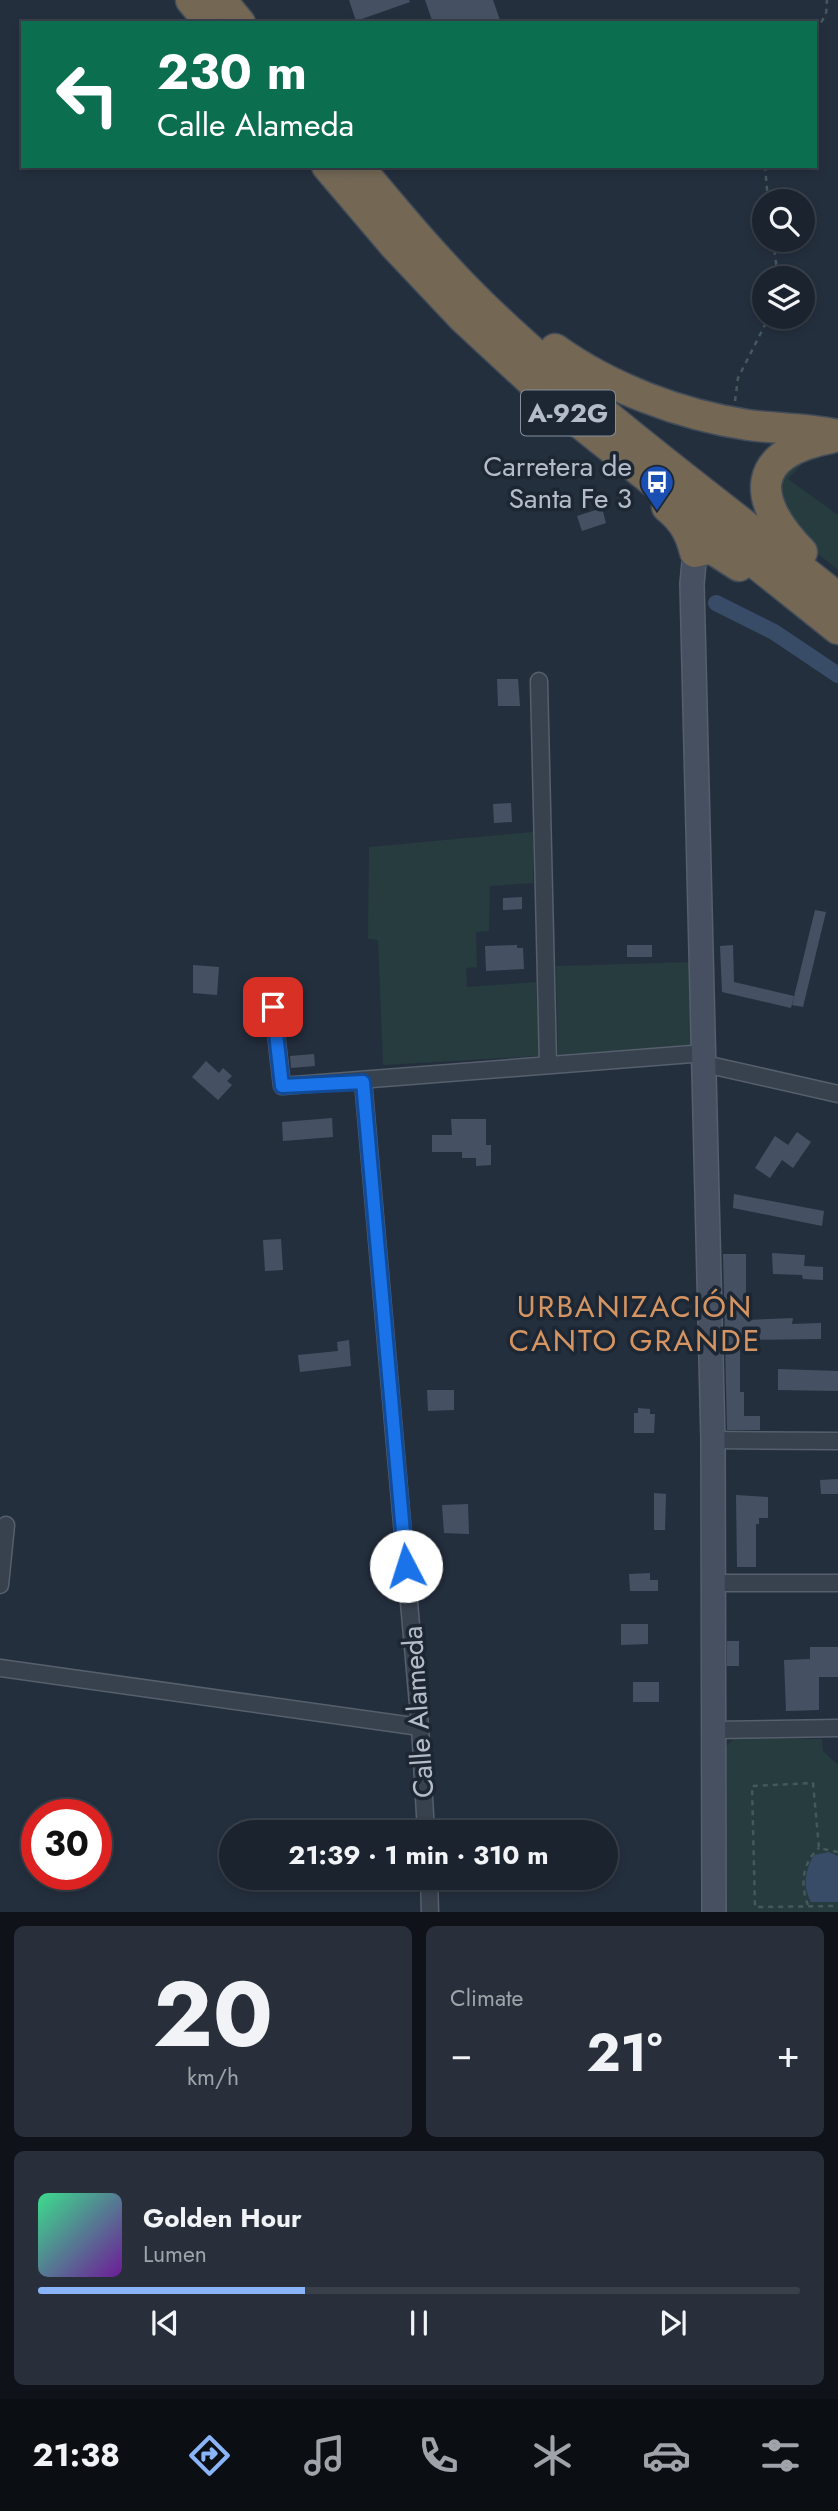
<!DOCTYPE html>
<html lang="en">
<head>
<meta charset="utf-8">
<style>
	:root { --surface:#1b232e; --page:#282f3a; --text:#f1f3f6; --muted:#a0a4aa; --line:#39404a; --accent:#8ab4f8 }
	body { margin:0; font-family:Jost,sans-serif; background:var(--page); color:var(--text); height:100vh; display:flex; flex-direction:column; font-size:26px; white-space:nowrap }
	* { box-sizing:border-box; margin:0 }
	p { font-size:23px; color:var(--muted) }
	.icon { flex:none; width:38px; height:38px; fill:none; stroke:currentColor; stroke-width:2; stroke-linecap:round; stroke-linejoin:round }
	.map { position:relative; height:1912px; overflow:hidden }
	.details { display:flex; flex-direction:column; gap:14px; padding:14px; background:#0f1319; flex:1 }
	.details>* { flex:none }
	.top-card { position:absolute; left:21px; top:21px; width:796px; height:147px; border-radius:0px; box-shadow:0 4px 10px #0003,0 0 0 2px var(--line); background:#0b6e4f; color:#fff; overflow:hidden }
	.tools { position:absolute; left:752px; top:189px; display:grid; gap:14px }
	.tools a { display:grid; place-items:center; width:63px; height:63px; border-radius:50%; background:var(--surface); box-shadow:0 4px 10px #0003,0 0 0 2px var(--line); font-size:35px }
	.speed { position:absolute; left:21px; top:1799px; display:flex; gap:14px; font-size:35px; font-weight:700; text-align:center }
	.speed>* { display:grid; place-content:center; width:91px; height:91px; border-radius:50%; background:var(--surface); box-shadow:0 4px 10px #0003,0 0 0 2px var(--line); line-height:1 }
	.speed .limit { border:10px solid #d22; background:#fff; color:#111 }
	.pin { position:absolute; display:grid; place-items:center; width:60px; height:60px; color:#fff; margin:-30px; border-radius:14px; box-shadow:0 4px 10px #0006 }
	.me { position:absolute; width:77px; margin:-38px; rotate:355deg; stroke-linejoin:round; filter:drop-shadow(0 0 5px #0008) }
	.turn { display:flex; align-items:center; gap:24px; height:147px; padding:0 21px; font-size:32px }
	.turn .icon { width:91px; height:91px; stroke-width:2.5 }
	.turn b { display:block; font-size:49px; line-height:60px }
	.big { font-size:52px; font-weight:700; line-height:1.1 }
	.details .widget { flex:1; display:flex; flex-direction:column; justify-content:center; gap:10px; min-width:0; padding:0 24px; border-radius:10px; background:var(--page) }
	.details .dial { align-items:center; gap:0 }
	.dial b { font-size:91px; line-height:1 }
	.song { display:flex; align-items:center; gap:21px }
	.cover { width:84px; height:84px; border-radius:10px; background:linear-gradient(135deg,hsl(150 70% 55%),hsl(280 70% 35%)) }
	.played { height:7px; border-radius:4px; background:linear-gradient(90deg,var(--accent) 35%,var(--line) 35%) }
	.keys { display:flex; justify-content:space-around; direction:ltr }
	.heat { display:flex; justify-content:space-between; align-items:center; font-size:38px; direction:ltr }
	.details .tiles { flex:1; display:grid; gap:14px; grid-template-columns:1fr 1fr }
	.widget:last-child { grid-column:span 2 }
	.trip { position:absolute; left:219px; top:1820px; width:399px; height:70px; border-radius:35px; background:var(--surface); box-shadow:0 4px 10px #0003,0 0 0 2px var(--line); font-weight:700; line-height:70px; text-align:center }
	.menu { display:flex; height:112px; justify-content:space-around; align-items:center; background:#0b0e12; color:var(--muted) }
	.menu .icon { width:49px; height:49px }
	.menu .active { color:var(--accent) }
	.menu b { font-size:32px; color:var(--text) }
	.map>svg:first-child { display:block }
	.green { fill:#263c3f }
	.water { fill:#394c67 }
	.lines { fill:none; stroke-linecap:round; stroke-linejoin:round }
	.canal { stroke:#394c67; stroke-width:16 }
	.building { fill:#455162 }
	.street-casing { stroke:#565f6c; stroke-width:19 }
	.secondary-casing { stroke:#565f6c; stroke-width:26 }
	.highway-casing { stroke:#434c59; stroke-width:33 }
	.path { stroke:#44595c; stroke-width:2.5; stroke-dasharray:5 5; stroke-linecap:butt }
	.street { stroke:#38414e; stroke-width:16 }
	.secondary { stroke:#465061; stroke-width:23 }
	.highway { stroke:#746855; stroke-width:30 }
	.route-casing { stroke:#114b97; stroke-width:18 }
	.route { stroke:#1a73e8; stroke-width:12 }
	.labels { text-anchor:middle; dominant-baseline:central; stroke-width:7; stroke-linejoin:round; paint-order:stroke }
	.shield { fill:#1d2633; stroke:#878f9c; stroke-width:2 }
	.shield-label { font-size:26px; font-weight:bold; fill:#b4bcc9 }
	.poi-label { font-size:28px; fill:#b4bcc9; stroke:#1d2633; text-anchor:end }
	.street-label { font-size:28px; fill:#b4bcc9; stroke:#1d2633 }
	.neighbourhood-label { font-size:30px; letter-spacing:2px; fill:#d59563; stroke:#1d2633 }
</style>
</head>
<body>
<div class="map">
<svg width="838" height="1913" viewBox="0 0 838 1913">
	<rect width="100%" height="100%" fill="#242f3e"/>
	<g class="green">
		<polygon points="818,446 819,458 802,464 788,479 838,515 838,570 801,540 781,516 776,479"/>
		<polygon points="533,832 533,883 490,886 489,931 476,932 477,967 466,968 467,987 536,982 539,1056 383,1065 378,940 368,939 369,847"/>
		<polygon points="692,962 695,1040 690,1045 558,1055 556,966"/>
		<polygon points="735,1738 822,1739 823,1751 838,1765 838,1912 725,1913 725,1747"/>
	</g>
	<path class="water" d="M829,1852L838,1856V1902H811C802,1886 805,1871 814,1855Z"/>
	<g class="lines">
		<polyline class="canal" points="716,603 774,632 838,675"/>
	</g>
	<g class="building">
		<polygon points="349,0 409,0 410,2 356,21"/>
		<polygon points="425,0 493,0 501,23 433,23"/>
		<polygon points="602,508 606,523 582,531 577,516"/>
		<polygon points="497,679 518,679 520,706 498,706"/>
		<polygon points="511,803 512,822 494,823 493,804"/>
		<polygon points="522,897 522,909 503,910 503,898"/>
		<polygon points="815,910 826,912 803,1007 792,1005"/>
		<polygon points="517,945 517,948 523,948 524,969 486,971 485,946"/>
		<rect x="627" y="945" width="25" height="12"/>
		<polygon points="733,945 734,982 794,996 791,1008 722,992 720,946"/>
		<polygon points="193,965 219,967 217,995 193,993"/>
		<polygon points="314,1054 315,1066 291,1068 290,1056"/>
		<polygon points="206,1061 219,1073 223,1068 232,1076 227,1081 232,1085 218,1100 192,1077"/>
		<polygon points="332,1118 333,1137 283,1141 282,1122"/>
		<polygon points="451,1119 486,1119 486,1145 491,1145 491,1165 476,1166 476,1158 462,1158 462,1152 432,1152 432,1135 452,1135"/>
		<polygon points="797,1132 811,1142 793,1168 782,1160 770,1178 755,1168 775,1136 788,1145"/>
		<polygon points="734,1194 824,1211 822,1226 733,1208"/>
		<polygon points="281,1239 283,1270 265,1271 263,1240"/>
		<polygon points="772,1253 805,1255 804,1266 823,1267 823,1280 803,1279 802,1275 773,1274"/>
		<polygon points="723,1254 746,1254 746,1320 793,1318 792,1324 821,1323 821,1339 740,1340 740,1392 744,1392 744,1416 760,1416 760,1430 727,1430"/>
		<polygon points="349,1340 351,1366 300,1372 298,1355 338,1351 337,1342"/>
		<polygon points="778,1369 838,1371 838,1391 778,1390"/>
		<polygon points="427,1390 454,1390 454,1410 428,1411"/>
		<polygon points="638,1408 650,1409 650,1414 655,1414 654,1433 634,1433 634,1413 638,1413"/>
		<polygon points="838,1479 838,1494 821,1494 820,1480"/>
		<polygon points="654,1493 666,1494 665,1530 654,1530"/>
		<polygon points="736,1495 768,1497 768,1518 759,1518 759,1524 756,1524 756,1567 737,1567"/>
		<polygon points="468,1504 469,1534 444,1533 442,1505"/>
		<polygon points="650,1573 650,1580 658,1580 658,1591 630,1591 629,1574"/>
		<polygon points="621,1624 648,1624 648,1644 621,1645"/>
		<rect x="727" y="1641" width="12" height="25"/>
		<polygon points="810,1647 838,1647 838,1677 819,1677 819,1710 786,1711 784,1660 810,1659"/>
		<rect x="633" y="1682" width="26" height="20"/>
	</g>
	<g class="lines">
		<g class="street-casing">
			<g id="street">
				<polyline points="539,681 548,1064"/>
				<polyline points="273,1007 282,1086 705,1053"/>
				<polyline points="705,1064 838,1094"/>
				<polyline points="363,1081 420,1727 426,1832"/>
				<polyline points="713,1440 838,1441"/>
				<polyline points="714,1583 838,1583"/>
				<polyline points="0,1585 6,1525"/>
				<polyline points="0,1668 420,1727"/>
				<polyline points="714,1730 838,1728"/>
				<polyline points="429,1878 430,1913"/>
			</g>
		</g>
		<g class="secondary-casing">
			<polyline id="secondary" points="695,552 692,584 713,1440 714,1913"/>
		</g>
		<g class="highway-casing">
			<g id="highway">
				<polyline points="191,0 210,23"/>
				<polyline points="221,0 240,23"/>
				<polyline points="327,166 395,246 463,318 556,404 838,629"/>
				<path d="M358,166C398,214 437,261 482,305C592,411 718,503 838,598"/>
				<path d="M555,349C609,388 681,415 748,425C778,429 808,428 838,435"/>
				<path d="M667,507C683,520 690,532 695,552L711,548L739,566"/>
				<path d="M802,552C750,499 750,453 831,438"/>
			</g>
		</g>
		<g class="path">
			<polyline points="816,31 826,14 827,0"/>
			<polyline points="765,166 768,201"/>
			<polyline points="773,240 778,278"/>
			<polyline points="735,401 738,378 769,317"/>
			<polyline points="838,1852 819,1848 813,1783 752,1786 755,1907 838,1906"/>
			<path d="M808,1905C800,1885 802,1863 819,1848"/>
		</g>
		<use href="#street" class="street"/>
		<use href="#secondary" class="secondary"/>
		<use href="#highway" class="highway"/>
	</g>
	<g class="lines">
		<g class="route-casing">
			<polyline id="route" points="273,1007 282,1086 363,1082 406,1566"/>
		</g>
		<use href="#route" class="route"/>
	</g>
	<defs>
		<g id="bus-pin" transform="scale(1.75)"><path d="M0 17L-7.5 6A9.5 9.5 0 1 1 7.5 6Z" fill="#1a4fb4" stroke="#1d2633"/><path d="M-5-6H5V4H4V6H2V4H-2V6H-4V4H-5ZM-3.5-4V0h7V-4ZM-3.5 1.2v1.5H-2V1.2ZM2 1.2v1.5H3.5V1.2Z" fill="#fff"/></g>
	</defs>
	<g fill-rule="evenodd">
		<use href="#bus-pin" x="657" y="482"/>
	</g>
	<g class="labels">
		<rect class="shield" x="521" y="390.5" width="94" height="45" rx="5"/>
		<g class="shield-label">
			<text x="568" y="413">A-92G</text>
		</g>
		<g class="poi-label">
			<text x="632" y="466">Carretera de<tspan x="632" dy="32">Santa Fe 3</tspan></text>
		</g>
		<g class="street-label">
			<text transform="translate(418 1712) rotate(-94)">Calle Alameda</text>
		</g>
		<g class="neighbourhood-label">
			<text x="635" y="1306">URBANIZACIÓN<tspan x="635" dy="34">CANTO GRANDE</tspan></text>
		</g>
	</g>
</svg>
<div class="tools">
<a><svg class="icon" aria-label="search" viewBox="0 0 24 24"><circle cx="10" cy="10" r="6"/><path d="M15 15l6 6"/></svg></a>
<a><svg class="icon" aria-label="layers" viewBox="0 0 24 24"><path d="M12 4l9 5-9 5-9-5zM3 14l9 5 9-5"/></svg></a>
</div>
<div class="speed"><div class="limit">30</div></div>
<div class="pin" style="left:273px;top:1007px;background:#d93025"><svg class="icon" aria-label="arrive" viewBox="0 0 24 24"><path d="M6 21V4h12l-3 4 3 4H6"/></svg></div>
<svg class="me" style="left:406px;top:1566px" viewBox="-20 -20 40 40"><circle r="19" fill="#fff"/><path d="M0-13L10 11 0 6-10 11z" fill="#1a73e8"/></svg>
<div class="trip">21:39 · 1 min · 310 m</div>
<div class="top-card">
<div class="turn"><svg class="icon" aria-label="left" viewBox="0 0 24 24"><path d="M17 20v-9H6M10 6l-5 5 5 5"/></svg><div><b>230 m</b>Calle Alameda</div></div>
</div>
</div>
<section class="details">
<div class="tiles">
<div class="widget dial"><b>20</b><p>km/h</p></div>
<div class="widget"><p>Climate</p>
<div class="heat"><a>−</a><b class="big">21°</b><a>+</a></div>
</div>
<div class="widget">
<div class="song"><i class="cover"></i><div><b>Golden Hour</b><p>Lumen</p></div></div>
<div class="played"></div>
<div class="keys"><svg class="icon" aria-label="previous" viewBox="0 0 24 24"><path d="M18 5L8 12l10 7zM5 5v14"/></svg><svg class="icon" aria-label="pause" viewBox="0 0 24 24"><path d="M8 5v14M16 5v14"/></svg><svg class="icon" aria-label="next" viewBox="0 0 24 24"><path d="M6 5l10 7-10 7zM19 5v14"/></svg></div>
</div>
</div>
</section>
<nav class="menu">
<b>21:38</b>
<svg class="icon active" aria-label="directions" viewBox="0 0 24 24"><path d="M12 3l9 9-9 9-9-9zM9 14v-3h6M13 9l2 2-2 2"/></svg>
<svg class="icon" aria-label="music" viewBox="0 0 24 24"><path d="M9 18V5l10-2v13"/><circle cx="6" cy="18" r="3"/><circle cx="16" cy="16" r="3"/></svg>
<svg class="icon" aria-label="phone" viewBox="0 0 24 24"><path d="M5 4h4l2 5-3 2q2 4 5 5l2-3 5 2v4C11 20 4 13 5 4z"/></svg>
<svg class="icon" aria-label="climate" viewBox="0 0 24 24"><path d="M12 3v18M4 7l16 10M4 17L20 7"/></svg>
<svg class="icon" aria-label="car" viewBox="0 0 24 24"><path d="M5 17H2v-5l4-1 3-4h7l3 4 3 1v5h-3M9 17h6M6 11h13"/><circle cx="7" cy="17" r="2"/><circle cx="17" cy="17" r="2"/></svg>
<svg class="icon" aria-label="filters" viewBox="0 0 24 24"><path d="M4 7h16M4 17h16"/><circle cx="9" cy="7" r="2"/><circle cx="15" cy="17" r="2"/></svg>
</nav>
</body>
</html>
